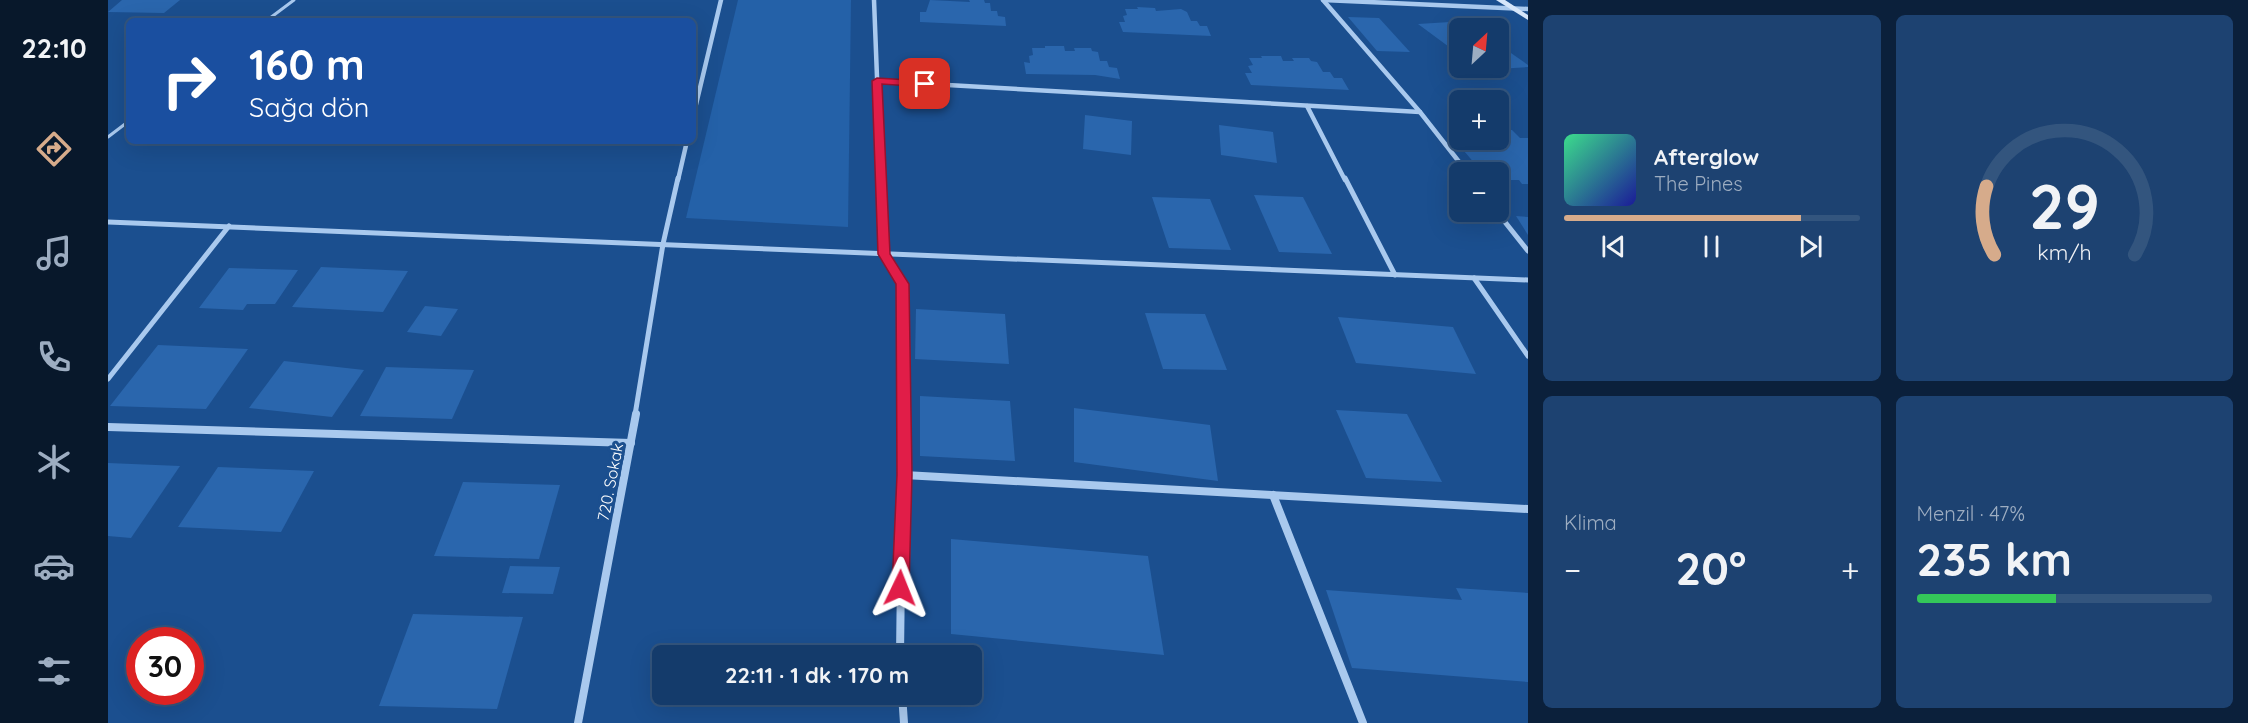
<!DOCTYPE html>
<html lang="tr">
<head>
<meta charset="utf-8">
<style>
	:root { --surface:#143b6b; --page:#1d4271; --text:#f1f3f6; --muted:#9dadc1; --line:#33557e; --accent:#d6ab8b }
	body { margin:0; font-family:Quicksand,sans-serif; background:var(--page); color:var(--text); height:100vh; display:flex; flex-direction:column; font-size:22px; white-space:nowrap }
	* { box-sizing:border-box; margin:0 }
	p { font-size:20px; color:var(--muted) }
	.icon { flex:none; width:33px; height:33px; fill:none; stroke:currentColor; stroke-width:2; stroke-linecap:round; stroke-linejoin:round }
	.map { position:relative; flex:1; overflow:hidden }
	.side { display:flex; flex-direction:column; gap:15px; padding:15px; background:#0b203b; width:720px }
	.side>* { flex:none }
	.hud { position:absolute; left:18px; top:18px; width:570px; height:126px; border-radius:9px; box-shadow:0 6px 24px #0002,0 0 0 2px var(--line); background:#1a4fa0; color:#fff; overflow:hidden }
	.needle { width:39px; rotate:26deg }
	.controls { position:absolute; left:1341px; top:18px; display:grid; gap:12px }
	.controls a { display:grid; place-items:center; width:60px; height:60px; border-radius:9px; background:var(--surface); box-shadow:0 6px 24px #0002,0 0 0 2px var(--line); font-size:30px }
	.speed { position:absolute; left:18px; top:627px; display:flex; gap:12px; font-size:30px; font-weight:700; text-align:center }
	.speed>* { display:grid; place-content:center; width:78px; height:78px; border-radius:50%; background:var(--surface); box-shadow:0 6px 24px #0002,0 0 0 2px var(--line); line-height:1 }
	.speed .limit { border:9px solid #d22; background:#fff; color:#111 }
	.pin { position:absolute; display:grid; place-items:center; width:51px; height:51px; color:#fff; margin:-26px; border-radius:12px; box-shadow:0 3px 9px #0006 }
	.me { position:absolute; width:66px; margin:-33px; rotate:2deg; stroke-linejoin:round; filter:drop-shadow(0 0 4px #0008) }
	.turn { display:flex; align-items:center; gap:21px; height:126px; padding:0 24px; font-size:27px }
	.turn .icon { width:78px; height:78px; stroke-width:2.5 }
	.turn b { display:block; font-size:42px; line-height:51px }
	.big { font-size:45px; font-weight:800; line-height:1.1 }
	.side .card { flex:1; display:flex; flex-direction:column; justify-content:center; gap:9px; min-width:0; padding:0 21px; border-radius:9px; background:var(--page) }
	.side .dial { align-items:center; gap:0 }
	.dial svg { height:156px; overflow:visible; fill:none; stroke:var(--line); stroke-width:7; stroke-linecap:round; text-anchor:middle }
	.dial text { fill:var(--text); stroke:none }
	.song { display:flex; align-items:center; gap:18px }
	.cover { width:72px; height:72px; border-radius:9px; background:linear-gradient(135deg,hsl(150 70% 55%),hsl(240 70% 35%)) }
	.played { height:6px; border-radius:3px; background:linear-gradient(90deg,var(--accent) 80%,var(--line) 80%) }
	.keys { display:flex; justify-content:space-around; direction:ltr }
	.heat { display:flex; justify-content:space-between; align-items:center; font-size:33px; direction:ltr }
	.charge { height:9px; border-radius:4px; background:linear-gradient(90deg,#34c759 47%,var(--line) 0) }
	.side .tiles { flex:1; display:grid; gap:15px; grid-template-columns:repeat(2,1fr) }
	.trip { position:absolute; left:544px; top:645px; width:330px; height:60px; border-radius:9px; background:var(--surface); box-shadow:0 6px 24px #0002,0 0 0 2px var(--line); font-weight:800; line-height:60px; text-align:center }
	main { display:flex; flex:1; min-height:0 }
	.dock { display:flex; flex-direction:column; width:108px; justify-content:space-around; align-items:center; background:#08182b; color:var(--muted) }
	.dock .icon { width:42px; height:42px }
	.dock .active { color:var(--accent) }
	.dock b { font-size:27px; color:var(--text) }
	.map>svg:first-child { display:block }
	.green { fill:#2461a8 }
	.building { fill:#2a66ad }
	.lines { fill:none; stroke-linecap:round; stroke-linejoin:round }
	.service { stroke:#a9c9ee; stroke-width:3 }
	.minor-far2 { stroke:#a9c9ee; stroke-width:4.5 }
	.minor-far1 { stroke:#a9c9ee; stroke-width:5 }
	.minor { stroke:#a9c9ee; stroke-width:8 }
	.secondary { fill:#d6e6fa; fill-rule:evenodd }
	.route { fill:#e11d48; stroke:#92132f; stroke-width:1.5 }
	.labels { text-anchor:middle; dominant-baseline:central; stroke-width:6; stroke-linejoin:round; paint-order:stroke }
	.street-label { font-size:16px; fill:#fff; stroke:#1b4f8f }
</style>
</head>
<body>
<main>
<nav class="dock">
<b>22:10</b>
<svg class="icon active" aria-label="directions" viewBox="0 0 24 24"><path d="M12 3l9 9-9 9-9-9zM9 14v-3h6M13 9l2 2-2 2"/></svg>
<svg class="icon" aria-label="music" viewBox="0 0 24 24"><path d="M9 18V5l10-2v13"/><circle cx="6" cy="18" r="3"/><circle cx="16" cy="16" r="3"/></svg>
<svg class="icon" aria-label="phone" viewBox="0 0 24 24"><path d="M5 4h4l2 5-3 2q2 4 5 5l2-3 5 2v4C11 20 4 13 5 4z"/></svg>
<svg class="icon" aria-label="climate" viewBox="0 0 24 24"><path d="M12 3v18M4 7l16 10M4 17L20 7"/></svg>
<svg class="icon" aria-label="car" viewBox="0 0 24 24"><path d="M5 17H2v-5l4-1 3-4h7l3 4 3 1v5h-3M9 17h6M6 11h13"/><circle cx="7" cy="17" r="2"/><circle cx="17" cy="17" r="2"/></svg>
<svg class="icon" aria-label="filters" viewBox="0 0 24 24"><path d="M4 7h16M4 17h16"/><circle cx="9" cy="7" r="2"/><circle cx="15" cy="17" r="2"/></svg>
</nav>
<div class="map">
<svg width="1420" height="723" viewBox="0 0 1420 723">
	<rect width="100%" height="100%" fill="#1b4f8f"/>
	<polygon class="green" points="630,0 743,0 740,227 578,218"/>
	<g class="building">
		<polygon points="14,0 72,0 56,13 0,12"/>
		<polygon points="822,0 862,2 861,0 876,0 877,3 882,3 883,11 889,11 890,16 897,17 898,26 812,22 812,12 818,12"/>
		<polygon points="1029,7 1047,8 1048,11 1073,9 1079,12 1083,21 1089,21 1092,26 1099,26 1103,36 1015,32 1011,22 1017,22 1015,16 1019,15 1017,9 1030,9"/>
		<polygon points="1240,17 1271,18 1302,52 1269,51"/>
		<polygon points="1358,21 1368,28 1352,28 1352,55 1310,24"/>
		<polygon points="1390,44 1420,65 1420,67 1390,69"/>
		<polygon points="937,46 956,46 957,51 967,51 966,48 983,48 984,51 990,52 992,61 999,61 1001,67 1009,68 1012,79 987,75 918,74 916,62 922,63 921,56 925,55 924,48 937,48"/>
		<polygon points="1153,56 1173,56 1175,61 1186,61 1184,58 1201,58 1203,61 1209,62 1215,72 1222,72 1226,78 1234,78 1241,90 1143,85 1137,73 1144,73 1140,66 1145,65 1141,58 1154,58"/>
		<polygon points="977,115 1024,121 1023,155 975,149"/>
		<polygon points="1111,125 1165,132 1169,163 1113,155"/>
		<polygon points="1390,130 1404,130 1412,138 1420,138 1420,184 1414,184 1411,180 1394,180 1390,172 1374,172 1344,137 1390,140"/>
		<polygon points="1146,195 1195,197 1224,254 1171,252"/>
		<polygon points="1044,197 1102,199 1123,250 1061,248"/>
		<polygon points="1408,216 1420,217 1420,235"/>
		<polygon points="213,267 300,271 275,312 184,307"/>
		<polygon points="121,268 190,270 167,304 139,304 135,310 91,308"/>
		<polygon points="317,306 350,309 333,336 299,332"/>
		<polygon points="808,309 897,314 901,364 807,359"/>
		<polygon points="1037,313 1097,314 1119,370 1055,369"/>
		<polygon points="1230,317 1345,327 1368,374 1248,363"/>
		<polygon points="50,345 140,349 98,409 2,406"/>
		<polygon points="176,361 256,370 224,417 141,408"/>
		<polygon points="278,367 366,370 344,419 252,416"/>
		<polygon points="812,396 902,401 907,461 812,456"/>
		<polygon points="966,408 1102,425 1110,481 966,462"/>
		<polygon points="1228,410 1299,414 1334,482 1258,478"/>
		<polygon points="0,463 72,466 23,538 0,536"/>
		<polygon points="110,467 206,471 173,532 70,527"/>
		<polygon points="355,482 452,485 431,559 326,556"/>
		<polygon points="843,539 1040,556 1056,655 843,634"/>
		<polygon points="402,566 452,567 445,594 394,593"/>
		<polygon points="1348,588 1420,593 1420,682 1244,668 1218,590 1354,600"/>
		<polygon points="305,614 415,617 389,709 271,706"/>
	</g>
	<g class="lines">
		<g class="service">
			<polyline points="158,21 186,0"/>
			<polyline points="0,137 21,121"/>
		</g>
		<g class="minor-far2">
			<polyline points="766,0 773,180"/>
			<polyline points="1215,0 1312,112 1359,172"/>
			<polyline points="1215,0 1420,9"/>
			<polyline points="769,81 1312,112"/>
			<polyline points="1199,106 1237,180"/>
			<polyline points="585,117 613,0"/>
			<polyline points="570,180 579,141"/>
		</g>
		<g class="minor-far1">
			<polyline points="773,178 776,254 794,284 795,415"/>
			<polyline points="1237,178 1287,275"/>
			<polyline points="1389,212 1420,251"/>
			<polyline points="0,222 1420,280"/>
			<polyline points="1366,278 1420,356"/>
			<polyline points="0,379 121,226"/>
			<polyline points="527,415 555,244 570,178"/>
		</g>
		<g class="minor">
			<polyline points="0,427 523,443"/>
			<polyline points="796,475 1420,509"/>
			<polyline points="1165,495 1255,723"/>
			<polyline points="792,656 795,414"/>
			<polyline points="794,694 796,723"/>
			<polyline points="470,723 528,414"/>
		</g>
		<polygon class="secondary" points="1388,0 1397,0 1420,15 1420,20"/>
	</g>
	<polygon class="route" points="769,78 817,81 822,84 817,87 774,84 782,254 801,284 804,475 801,588 798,593 792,595 786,593 784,588 789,475 788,284 770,254 764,81"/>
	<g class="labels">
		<g class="street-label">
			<text transform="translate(502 482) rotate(-79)">720. Sokak</text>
		</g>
	</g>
</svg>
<div class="controls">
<a><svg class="needle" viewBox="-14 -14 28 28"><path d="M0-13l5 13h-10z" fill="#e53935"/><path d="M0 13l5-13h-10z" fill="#9dadc1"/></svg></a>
<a>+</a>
<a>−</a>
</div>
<div class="speed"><div class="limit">30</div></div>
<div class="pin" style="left:817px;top:84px;background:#d93025"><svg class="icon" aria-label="arrive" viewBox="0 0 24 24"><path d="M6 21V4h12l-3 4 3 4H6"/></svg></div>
<svg class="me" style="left:792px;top:588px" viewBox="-20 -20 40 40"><path d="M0-17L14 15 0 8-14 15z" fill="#e11d48" stroke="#fff" stroke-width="4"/></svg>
<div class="trip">22:11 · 1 dk · 170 m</div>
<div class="hud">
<div class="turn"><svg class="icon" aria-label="right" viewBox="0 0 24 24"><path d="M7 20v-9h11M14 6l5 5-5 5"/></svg><div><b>160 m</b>Sağa dön</div></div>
</div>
</div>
<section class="side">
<div class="tiles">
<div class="card">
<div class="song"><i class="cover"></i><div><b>Afterglow</b><p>The Pines</p></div></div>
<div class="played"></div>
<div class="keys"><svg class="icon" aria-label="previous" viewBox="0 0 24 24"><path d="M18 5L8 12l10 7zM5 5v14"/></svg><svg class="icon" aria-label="pause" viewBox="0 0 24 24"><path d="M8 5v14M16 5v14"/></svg><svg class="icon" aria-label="next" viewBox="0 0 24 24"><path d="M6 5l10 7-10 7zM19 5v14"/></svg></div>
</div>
<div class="card dial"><svg viewBox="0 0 100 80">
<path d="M14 69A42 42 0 1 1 86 69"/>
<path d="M14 69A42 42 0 0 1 10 34" stroke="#d6ab8b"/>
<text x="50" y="56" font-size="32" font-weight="700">29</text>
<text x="50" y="72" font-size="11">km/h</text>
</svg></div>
<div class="card"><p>Klima</p>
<div class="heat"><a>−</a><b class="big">20°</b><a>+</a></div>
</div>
<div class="card"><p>Menzil · 47%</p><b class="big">235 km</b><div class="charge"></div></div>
</div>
</section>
</main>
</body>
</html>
